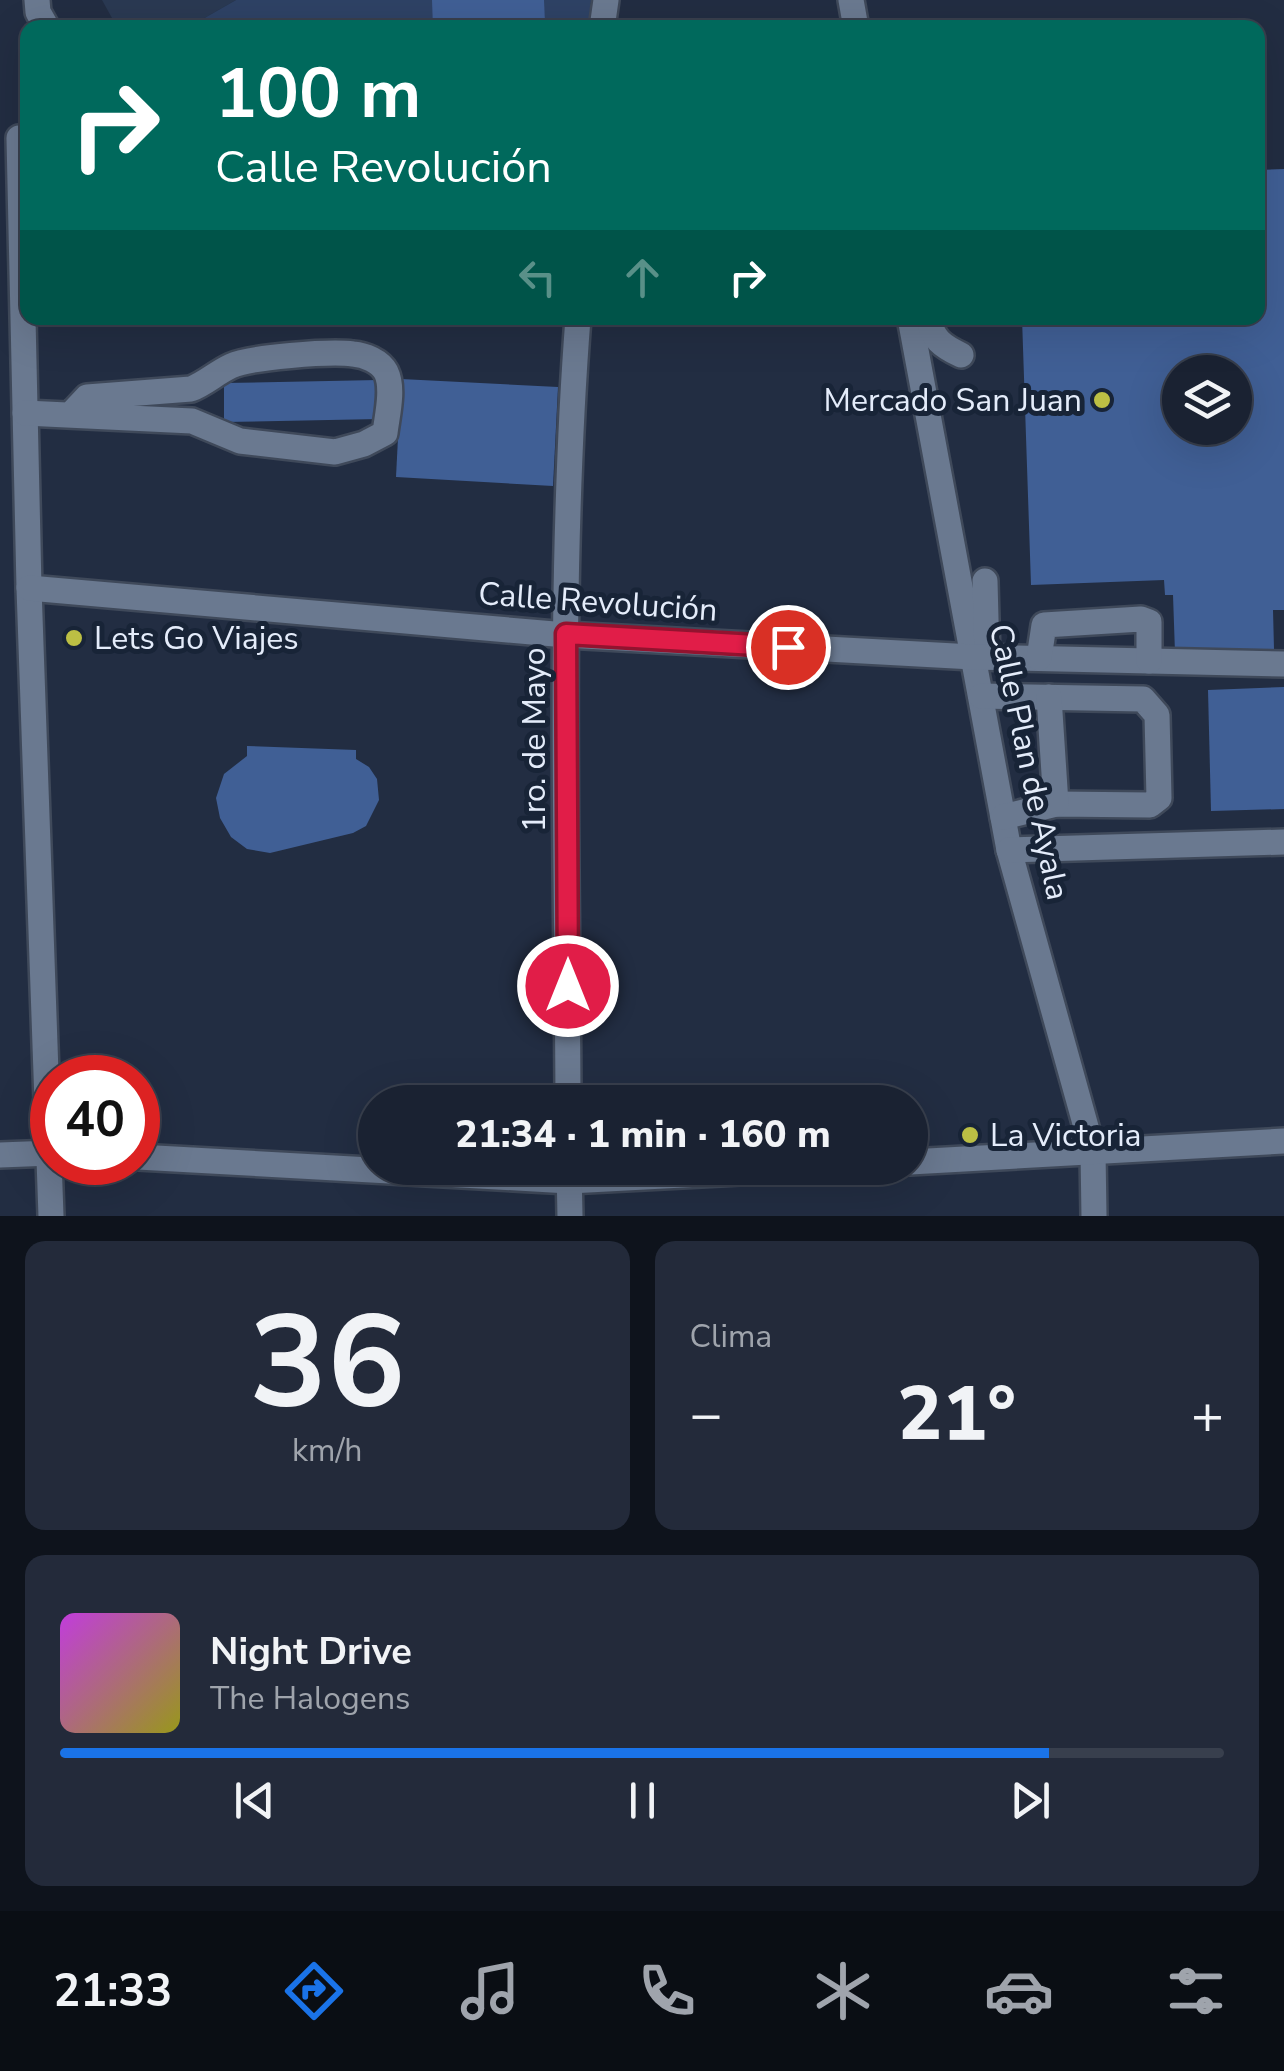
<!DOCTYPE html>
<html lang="es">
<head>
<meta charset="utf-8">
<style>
	:root { --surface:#1a2232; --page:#232a3a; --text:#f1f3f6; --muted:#9fa4ac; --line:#383f4d; --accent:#1a73e8 }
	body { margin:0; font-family:"Nunito Sans",sans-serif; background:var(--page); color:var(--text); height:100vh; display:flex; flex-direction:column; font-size:38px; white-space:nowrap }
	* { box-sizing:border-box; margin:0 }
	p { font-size:32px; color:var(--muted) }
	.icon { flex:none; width:55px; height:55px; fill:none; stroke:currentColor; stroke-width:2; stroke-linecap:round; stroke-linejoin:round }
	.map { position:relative; height:1216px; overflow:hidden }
	.side { display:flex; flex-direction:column; gap:25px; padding:25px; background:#0e131c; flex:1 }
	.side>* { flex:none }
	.top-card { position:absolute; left:20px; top:20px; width:1245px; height:305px; border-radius:20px; box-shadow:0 10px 40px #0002,0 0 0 2px var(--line); background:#00695c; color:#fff; overflow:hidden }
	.fabs { position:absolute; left:1162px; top:355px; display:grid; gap:20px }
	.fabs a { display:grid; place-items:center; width:90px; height:90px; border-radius:50%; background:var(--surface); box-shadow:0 10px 40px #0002,0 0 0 2px var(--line); font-size:50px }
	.speed { position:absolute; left:30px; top:1055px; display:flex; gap:20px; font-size:50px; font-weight:700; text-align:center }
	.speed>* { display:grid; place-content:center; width:130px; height:130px; border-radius:50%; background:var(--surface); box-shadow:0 10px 40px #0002,0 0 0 2px var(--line); line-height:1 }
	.speed .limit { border:15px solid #d22; background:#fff; color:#111 }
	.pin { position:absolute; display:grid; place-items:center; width:85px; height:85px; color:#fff; margin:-42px; border:5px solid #fff; border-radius:50%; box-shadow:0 2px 10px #0007 }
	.me { position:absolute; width:110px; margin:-55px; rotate:0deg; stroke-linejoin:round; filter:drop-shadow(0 0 8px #0008) }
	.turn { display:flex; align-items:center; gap:35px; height:210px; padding:0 30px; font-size:45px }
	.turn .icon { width:130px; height:130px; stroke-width:2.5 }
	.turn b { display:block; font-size:70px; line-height:85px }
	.lanes { display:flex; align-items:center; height:95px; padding:0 30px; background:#0003; justify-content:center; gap:50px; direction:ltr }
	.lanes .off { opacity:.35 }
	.big { font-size:75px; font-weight:800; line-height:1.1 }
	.side .tile { flex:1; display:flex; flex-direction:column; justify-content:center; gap:15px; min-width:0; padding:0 35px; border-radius:20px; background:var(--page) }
	.side .dial { align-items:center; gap:0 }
	.dial b { font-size:130px; line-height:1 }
	.song { display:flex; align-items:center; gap:30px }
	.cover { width:120px; height:120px; border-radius:15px; background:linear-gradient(135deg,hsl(290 70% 55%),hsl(60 70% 35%)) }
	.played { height:10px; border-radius:5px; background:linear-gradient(90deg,var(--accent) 85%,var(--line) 85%) }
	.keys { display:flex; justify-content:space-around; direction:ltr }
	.heat { display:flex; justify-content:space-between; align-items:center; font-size:55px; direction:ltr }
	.side .tiles { flex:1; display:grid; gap:25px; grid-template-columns:1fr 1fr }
	.tile:last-child { grid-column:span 2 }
	.trip { position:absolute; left:358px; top:1085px; width:570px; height:100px; border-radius:50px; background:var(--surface); box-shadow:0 10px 40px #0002,0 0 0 2px var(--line); font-weight:800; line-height:100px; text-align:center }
	.dock { display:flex; height:160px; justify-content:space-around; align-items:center; background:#0a0e14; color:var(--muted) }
	.dock .icon { width:70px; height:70px }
	.dock .selected { color:var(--accent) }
	.dock b { font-size:45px; color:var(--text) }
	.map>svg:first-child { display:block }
	.built { fill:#2a3952 }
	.green { fill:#2e4265 }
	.building { fill:#405f95; fill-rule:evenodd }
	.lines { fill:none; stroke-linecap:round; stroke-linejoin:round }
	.minor-casing { stroke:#3f495a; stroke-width:30 }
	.minor { stroke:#6a7990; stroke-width:25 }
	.route-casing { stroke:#92132f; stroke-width:25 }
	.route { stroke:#e11d48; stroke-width:18 }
	.poi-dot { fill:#bcbf44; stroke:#182437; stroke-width:4 }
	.labels { text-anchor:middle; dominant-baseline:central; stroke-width:10; stroke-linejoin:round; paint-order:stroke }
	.poi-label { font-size:32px; fill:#e4ecfa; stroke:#182437; text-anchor:start }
	.street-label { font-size:32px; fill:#e4ecfa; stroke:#182437 }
</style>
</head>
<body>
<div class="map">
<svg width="1284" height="1216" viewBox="0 0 1284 1216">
	<rect width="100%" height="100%" fill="#222d42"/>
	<polygon class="built" points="102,0 236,0 187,28 117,27"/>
	<polygon class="green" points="236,0 591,0 589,27 187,28"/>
	<g class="building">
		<polygon points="432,0 544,0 545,23 433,28"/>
		<path d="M1284,169V610H1273L1274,649L1175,653L1173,595H1165L1164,580L1031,585L1022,318H1258V170ZM1180,372H1235V428H1180Z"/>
		<polygon points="401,379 558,387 553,486 396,477"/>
		<polygon points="378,380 379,419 224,422 224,383"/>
		<polygon points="1284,687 1284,809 1211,811 1208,690"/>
		<polygon points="247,746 356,750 356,759 369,767 377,779 379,800 366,826 353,833 270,853 247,849 231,837 220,818 216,798 224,774 247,756"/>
	</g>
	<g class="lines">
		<g class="minor-casing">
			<g id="minor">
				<polyline points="37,0 38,12 47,28"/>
				<polyline points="851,0 856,28"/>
				<polyline points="602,28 606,0"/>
				<polyline points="19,138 29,588 51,1216"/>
				<polyline points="910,318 1009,850 1093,1152 1094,1216"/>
				<path d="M929,318C932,339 942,346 961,355"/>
				<path d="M25,413L192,421L240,441L335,452L364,444L385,433C387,416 394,388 386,372C380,361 365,355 353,354C330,351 250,357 231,366C216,373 206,383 191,389L87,397L72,413"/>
				<polyline points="985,581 987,657"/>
				<polyline points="29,588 566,635 973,657 1284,664"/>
				<polyline points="1039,658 1044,625 1141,619 1149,622 1149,661"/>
				<polyline points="981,696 1143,699 1157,715 1159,798 1150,805 1056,804 1003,817"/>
				<polyline points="1049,697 1056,804"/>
				<polyline points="1009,850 1284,842"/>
				<path d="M568,1102C567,841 558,578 578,318"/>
				<polyline points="0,1155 52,1153"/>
				<polyline points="138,1157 569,1181 818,1168"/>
				<polyline points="910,1162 1284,1141"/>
				<polyline points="569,1168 570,1216"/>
			</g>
		</g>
		<use href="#minor" class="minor"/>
	</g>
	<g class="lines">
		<g class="route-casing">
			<polyline id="route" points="568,986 566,634 788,647"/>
		</g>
		<use href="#route" class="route"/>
	</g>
	<g class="poi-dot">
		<circle cx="1102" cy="400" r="10"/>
		<circle cx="74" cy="638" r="10"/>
		<circle cx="970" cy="1135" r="10"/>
	</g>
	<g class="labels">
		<g class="poi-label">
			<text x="1082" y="400" text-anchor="end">Mercado San Juan</text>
			<text x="94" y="638">Lets Go Viajes</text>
			<text x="990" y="1135">La Victoria</text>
		</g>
		<g class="street-label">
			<text transform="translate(598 602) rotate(4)">Calle Revolución</text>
			<text transform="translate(534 740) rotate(-90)">1ro. de Mayo</text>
			<text transform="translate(1029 762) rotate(78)">Calle Plan de Ayala</text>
		</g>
	</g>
</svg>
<div class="fabs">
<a><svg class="icon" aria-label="layers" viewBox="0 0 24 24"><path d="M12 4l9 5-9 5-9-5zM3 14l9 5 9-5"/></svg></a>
</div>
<div class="speed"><div class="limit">40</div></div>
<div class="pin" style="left:788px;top:647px;background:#d93025"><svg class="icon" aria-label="arrive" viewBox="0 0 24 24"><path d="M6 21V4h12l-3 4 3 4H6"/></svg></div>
<svg class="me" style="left:568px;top:986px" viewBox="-20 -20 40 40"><circle r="17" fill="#e11d48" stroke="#fff" stroke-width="3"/><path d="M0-11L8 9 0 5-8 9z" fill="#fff"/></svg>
<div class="trip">21:34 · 1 min · 160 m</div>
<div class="top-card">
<div class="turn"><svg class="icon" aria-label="right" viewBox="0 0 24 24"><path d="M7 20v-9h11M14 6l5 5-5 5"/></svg><div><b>100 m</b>Calle Revolución</div></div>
<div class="lanes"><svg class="icon off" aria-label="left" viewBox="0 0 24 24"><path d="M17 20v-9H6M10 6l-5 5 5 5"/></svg><svg class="icon off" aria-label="ahead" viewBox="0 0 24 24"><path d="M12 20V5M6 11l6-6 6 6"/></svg><svg class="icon" aria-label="right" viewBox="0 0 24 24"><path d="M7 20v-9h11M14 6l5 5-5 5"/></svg></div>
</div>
</div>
<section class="side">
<div class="tiles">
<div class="tile dial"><b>36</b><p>km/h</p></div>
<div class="tile"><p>Clima</p>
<div class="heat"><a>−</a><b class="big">21°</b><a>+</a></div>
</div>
<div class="tile">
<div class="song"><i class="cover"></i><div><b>Night Drive</b><p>The Halogens</p></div></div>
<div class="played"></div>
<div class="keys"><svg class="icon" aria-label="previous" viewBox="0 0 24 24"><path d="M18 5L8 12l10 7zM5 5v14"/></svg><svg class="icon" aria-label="pause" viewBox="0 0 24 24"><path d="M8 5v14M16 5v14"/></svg><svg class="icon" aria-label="next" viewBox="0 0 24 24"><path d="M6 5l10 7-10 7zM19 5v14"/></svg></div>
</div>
</div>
</section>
<nav class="dock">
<b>21:33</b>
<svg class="icon selected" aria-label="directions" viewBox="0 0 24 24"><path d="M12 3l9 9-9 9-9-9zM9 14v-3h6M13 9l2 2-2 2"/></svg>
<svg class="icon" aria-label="music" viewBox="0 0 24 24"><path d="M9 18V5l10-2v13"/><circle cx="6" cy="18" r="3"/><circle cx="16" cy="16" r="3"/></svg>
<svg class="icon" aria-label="phone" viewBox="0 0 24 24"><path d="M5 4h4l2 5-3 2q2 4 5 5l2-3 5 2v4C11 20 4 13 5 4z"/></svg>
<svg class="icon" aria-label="climate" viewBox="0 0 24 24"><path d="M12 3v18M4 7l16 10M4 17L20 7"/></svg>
<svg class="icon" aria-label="car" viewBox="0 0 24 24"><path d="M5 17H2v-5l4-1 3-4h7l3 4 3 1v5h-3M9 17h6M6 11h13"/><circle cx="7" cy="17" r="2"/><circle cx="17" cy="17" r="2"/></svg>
<svg class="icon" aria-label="filters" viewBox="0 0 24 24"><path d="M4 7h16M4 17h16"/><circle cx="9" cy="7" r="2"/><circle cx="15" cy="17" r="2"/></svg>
</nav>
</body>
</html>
